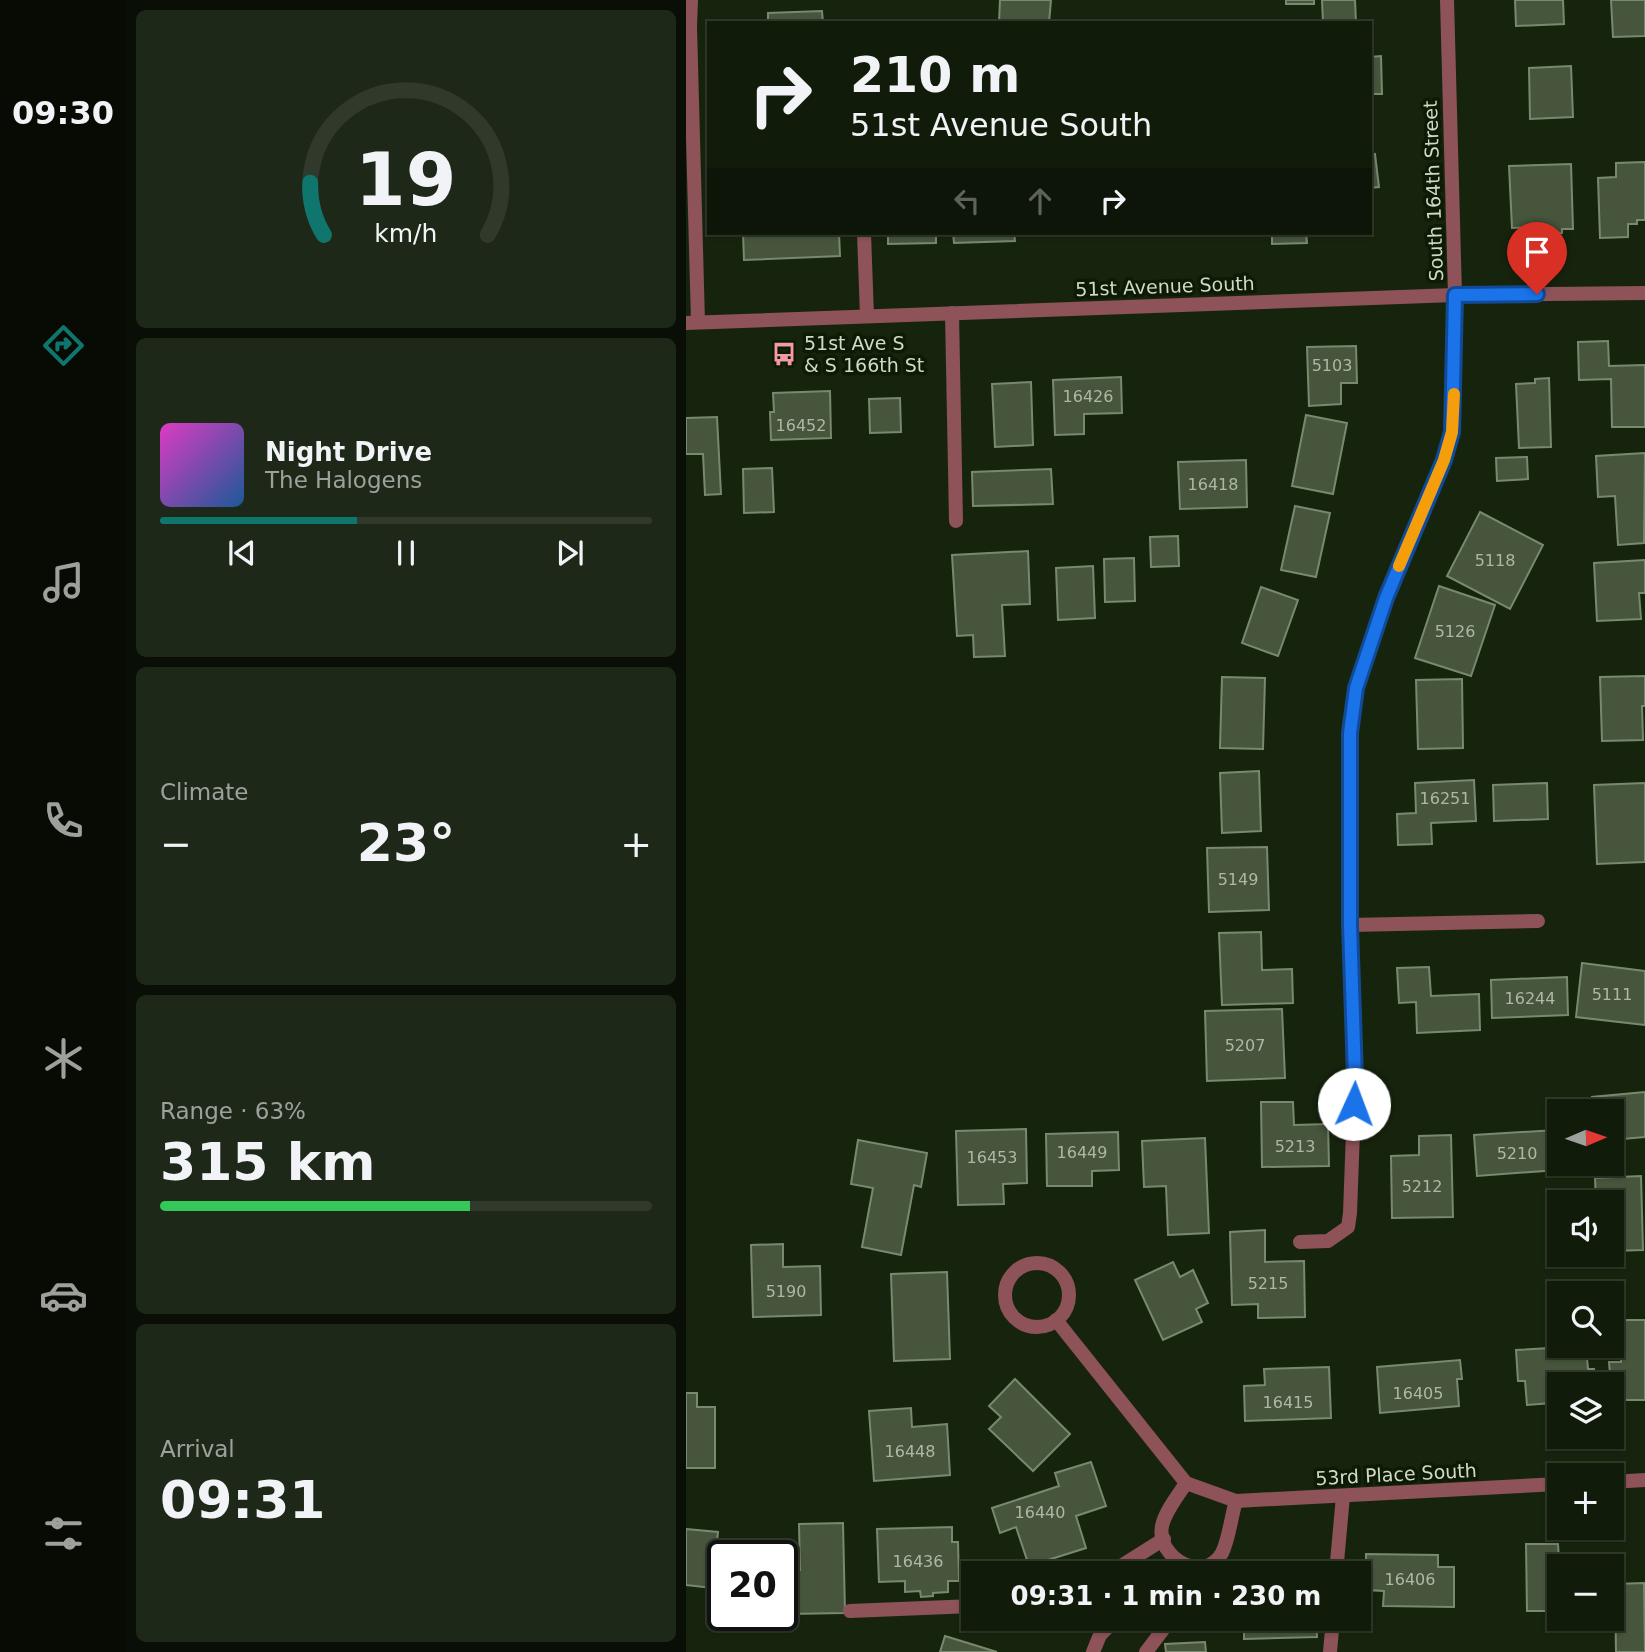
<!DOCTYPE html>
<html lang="en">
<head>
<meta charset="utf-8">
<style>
	:root { --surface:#111b0a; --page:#1e2818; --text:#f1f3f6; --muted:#9ca19c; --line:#30392b; --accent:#0f766e }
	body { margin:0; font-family:"DejaVu Sans",sans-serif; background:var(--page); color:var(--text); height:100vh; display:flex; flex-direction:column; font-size:26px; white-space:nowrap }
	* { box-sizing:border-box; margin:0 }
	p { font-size:23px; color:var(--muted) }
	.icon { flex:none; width:38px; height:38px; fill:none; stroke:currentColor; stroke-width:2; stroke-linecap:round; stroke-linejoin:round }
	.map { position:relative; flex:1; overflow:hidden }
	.panel { display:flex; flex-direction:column; gap:10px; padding:10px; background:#090f06; width:560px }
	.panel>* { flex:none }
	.top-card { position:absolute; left:21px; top:21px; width:665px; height:214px; border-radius:0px; box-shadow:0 2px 5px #0004,0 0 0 2px var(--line); background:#111b0a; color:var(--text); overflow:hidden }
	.needle { width:46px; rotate:88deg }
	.tools { position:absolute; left:861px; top:1099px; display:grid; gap:14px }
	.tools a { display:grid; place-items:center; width:77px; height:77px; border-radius:0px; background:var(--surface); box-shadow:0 2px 5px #0004,0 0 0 2px var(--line); font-size:35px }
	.speed { position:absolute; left:21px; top:1540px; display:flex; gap:14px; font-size:35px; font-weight:700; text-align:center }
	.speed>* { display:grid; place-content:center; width:91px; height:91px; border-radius:50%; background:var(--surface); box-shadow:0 2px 5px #0004,0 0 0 2px var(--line); line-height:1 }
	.speed .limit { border:4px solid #111; border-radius:10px; background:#fff; color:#111 }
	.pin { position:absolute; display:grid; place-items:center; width:60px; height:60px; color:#fff; margin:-72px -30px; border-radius:50% 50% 50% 0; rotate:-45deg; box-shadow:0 0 7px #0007 }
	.pin .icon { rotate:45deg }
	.me { position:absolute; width:77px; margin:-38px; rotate:2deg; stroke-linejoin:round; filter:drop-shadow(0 0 5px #0008) }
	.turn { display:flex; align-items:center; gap:24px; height:147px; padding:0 28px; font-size:32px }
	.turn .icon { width:91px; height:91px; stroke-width:2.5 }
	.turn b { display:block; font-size:49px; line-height:60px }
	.lanes { display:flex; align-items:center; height:66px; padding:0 28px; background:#0003; justify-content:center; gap:35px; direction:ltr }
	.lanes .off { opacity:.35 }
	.big { font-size:52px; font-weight:700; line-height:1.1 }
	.panel .tile { flex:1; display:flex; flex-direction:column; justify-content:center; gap:10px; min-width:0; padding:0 24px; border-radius:10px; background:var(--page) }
	.panel .dial { align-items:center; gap:0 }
	.dial svg { height:182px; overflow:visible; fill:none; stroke:var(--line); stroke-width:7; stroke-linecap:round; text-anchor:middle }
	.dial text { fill:var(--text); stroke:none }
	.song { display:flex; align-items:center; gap:21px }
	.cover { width:84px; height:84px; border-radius:10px; background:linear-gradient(135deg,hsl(310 70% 55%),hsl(210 70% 35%)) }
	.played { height:7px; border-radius:4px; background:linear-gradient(90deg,var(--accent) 40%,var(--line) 40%) }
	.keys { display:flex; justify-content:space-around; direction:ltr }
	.heat { display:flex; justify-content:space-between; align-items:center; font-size:38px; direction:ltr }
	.charge { height:10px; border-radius:5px; background:linear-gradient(90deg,#34c759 63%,var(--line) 0) }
	.trip { position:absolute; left:275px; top:1561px; width:410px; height:70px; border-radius:0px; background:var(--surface); box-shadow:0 2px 5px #0004,0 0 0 2px var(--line); font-weight:700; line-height:70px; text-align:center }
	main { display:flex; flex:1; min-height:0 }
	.menu { display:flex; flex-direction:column; width:126px; justify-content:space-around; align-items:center; background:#070b04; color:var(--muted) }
	.menu .icon { width:49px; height:49px }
	.menu .selected { color:var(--accent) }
	.menu b { font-size:32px; color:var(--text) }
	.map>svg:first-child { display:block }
	.building { fill:#46553c; stroke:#78896d; stroke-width:2 }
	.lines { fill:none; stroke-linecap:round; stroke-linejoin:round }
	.lane { stroke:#8e5259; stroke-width:14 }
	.street { stroke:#8e5259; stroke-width:14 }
	.route-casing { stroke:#114b97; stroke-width:18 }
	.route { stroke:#1a73e8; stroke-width:12 }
	.slow { stroke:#f59e0b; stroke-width:12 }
	.labels { text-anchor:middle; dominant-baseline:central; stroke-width:7; stroke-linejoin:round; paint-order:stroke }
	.number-label { font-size:16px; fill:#aeb8a6 }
	.street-label { font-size:19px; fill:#d0d9ca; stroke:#0d1a04 }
	.poi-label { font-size:19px; fill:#d0d9ca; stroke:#0d1a04; text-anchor:start }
</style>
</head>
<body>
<main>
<nav class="menu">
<b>09:30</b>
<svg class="icon selected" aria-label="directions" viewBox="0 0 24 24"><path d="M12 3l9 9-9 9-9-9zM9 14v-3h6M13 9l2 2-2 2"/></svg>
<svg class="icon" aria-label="music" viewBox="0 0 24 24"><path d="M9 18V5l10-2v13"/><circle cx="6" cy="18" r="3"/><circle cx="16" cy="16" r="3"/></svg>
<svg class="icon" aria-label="phone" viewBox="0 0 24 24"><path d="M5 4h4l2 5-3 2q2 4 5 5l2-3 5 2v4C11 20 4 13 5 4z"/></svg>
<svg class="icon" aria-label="climate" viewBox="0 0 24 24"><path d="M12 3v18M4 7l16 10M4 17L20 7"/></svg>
<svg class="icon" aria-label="car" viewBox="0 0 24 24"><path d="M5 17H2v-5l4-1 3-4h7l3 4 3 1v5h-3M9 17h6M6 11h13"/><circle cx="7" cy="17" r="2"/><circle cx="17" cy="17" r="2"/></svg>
<svg class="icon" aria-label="filters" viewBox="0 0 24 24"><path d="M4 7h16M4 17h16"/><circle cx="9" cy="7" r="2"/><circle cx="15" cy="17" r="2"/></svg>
</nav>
<section class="panel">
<div class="tile dial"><svg viewBox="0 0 100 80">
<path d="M14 69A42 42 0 1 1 86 69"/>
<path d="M14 69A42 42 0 0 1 8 46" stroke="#0f766e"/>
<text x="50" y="56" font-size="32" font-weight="700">19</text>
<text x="50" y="72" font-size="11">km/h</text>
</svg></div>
<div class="tile">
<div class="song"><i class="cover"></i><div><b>Night Drive</b><p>The Halogens</p></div></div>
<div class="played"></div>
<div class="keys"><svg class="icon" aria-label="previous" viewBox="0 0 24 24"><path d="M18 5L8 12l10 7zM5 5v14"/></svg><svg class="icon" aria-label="pause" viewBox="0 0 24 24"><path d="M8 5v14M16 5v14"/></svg><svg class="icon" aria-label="next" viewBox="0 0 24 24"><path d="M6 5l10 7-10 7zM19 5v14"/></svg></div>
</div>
<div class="tile"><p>Climate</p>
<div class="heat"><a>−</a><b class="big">23°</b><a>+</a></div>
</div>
<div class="tile"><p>Range · 63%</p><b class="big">315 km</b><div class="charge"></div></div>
<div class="tile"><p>Arrival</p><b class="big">09:31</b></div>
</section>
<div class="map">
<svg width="959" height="1652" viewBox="0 0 959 1652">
	<rect width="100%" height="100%" fill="#17240d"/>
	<g class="building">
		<polygon points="314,0 365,0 363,23 313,23"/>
		<rect x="600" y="0" width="28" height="4"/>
		<polygon points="636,0 669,0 670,23 637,23"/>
		<polygon points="829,0 877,0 878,24 830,26"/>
		<polygon points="925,0 959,0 959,36 927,37"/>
		<polygon points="136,11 137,23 82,23 82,13"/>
		<polygon points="695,56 696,94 684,94 684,57"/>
		<polygon points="885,66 887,117 844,119 843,68"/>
		<polygon points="689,154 693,187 684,188 684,155"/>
		<polygon points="959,162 959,220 951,220 951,224 942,224 942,237 914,238 912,178 930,177 930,163"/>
		<polygon points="885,164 887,229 876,229 876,233 850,234 850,227 826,228 823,166"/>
		<polygon points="57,233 153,233 154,256 58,260"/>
		<polygon points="202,233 250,233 250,243 202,244"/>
		<polygon points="267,233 328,233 329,241 268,243"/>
		<polygon points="586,233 620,233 621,243 586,244"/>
		<polygon points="922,341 923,366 959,365 959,427 926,427 925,379 893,380 892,342"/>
		<polygon points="670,346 671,383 655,383 655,404 623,406 621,347"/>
		<polygon points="435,377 436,413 398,414 398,434 369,435 367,380"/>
		<polygon points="863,378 865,447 833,448 830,384 849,383 849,379"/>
		<polygon points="345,382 347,445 309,447 306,384"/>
		<polygon points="144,391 145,438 85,440 84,412 88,412 87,393"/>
		<polygon points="214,398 215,432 184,433 183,399"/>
		<polygon points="620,415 661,423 647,494 606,486"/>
		<polygon points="31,417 35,494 19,495 17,454 0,454 0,418"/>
		<polygon points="959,453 958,543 932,545 929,496 912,497 910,456"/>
		<polygon points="841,457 842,479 811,481 810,458"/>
		<polygon points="560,460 561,507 494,509 492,462"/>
		<polygon points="86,468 88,512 58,513 57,469"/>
		<polygon points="365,469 367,504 287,506 286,472"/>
		<polygon points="609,506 644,513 630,577 595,570"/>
		<polygon points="794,512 857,545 824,609 761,576"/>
		<polygon points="492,536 493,566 465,567 464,537"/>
		<polygon points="342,551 344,604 316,605 319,656 288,657 287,635 271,636 266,555"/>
		<polygon points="448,558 449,601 419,602 418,559"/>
		<polygon points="959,560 959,593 953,593 955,619 911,621 908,563"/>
		<polygon points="407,566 409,618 372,620 370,568"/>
		<polygon points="753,586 809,605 785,676 729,658"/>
		<polygon points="575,587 612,600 592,656 556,643"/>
		<polygon points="959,676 959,706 956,706 957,740 916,741 914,677"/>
		<polygon points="536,677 579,678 577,749 534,748"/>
		<polygon points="776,679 777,748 732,749 730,680"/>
		<polygon points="573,771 575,831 536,833 534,773"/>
		<polygon points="788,780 790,821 745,823 746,844 712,845 711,814 730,813 729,783"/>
		<polygon points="861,783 862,819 808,821 807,785"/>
		<polygon points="959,783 959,862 911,864 908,785"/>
		<polygon points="581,847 583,910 523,912 521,848"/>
		<polygon points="575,932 576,970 606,969 607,1003 536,1005 533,933"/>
		<polygon points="896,963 959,971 959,1025 890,1017"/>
		<polygon points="743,967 745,996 793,994 794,1030 731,1033 730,1002 713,1003 711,968"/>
		<polygon points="881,977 882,1015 806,1018 805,980"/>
		<polygon points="596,1009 599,1078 521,1081 519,1011"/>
		<polygon points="959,1092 959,1137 926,1140 926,1111 907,1111 906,1097"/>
		<polygon points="575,1102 607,1102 608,1125 642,1124 643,1166 576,1167"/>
		<polygon points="340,1129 341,1183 317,1184 318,1204 272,1205 270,1131"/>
		<polygon points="870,1130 872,1170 791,1176 788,1135"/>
		<polygon points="432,1132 433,1170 406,1171 406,1186 361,1186 360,1134"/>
		<polygon points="765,1135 767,1217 706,1218 705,1156 733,1155 733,1136"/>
		<polygon points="519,1138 523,1233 482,1235 480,1186 458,1187 456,1141"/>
		<polygon points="172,1140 241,1153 235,1187 228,1185 215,1255 176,1247 187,1188 165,1184"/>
		<polygon points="955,1176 957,1250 926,1251 926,1202 910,1202 909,1178"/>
		<polygon points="579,1230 579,1262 618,1261 619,1317 572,1318 572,1304 546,1305 544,1232"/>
		<polygon points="97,1244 97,1267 134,1266 135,1315 67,1317 65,1245"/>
		<polygon points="487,1262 494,1277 507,1270 522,1303 510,1309 516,1322 477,1340 449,1280"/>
		<polygon points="261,1272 264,1359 208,1361 205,1274"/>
		<polygon points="935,1320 959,1320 959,1400 926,1400 923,1362 935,1362"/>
		<polygon points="900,1346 902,1369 908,1369 909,1384 873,1384 873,1407 870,1407 870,1398 866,1398 866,1403 841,1405 839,1381 832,1381 830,1350"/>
		<polygon points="774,1360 776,1379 771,1379 773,1406 694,1413 691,1367"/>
		<polygon points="643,1367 645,1418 559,1421 558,1386 579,1385 578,1369"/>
		<polygon points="329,1379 384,1434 347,1471 303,1429 315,1417 303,1406"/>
		<polygon points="0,1393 11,1393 11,1407 29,1407 29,1468 0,1468"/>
		<polygon points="225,1408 226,1427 261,1424 264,1475 188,1481 183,1411"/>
		<polygon points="405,1462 420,1506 390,1516 400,1548 343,1566 330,1527 314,1533 306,1508 373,1486 369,1473"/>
		<polygon points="157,1523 159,1613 101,1614 100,1570 114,1570 113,1524"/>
		<polygon points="266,1527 266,1542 272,1542 273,1581 262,1581 262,1592 247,1593 247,1596 235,1597 234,1591 219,1592 219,1581 193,1582 191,1529"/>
		<polygon points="0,1529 32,1532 26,1588 0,1585"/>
		<polygon points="840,1544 872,1544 873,1560 907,1559 907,1566 873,1566 873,1611 841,1611"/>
		<polygon points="680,1554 752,1555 752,1567 768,1567 768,1607 697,1606 698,1591 680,1590"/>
		<polygon points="628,1568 629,1573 584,1573 584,1569"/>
		<polygon points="958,1583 959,1652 930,1652 929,1584"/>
		<polygon points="558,1619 630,1619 631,1637 558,1639"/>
		<polygon points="259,1636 311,1652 254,1652"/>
		<polygon points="519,1642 520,1652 480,1652 479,1644"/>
	</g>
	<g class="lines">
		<g class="lane">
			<polyline points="178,233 181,316"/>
			<polyline points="266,313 270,521"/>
			<polyline points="614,1242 642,1241 662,1227 664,1213 669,1077"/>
			<polyline points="424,1573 478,1539"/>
			<polyline points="650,1573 657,1496"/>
			<polyline points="164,1611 287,1606"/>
			<polyline points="407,1652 414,1635 430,1619"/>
			<polyline points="460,1652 485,1619"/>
			<polyline points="644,1652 647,1619"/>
		</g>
		<g class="street">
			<polyline points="5,0 4,27 12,322"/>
			<polyline points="0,323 769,295 959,293"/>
			<polyline points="664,925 852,921"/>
			<polyline points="669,1077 664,925 664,733 670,688 700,598 758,460 766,432 769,295 761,0"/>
			<circle cx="351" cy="1295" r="32"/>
			<polyline points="370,1320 500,1483 550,1501 873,1484"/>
			<polyline points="926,1482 959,1480"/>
			<path d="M500,1483C492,1496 479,1511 476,1526C470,1558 518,1585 536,1553C543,1539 545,1517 550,1501"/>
		</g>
	</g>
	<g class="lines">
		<g class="route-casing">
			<polyline id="route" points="668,1104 669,1077 664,925 664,733 670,688 700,598 758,460 766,432 769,295 851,294"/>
		</g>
		<use href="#route" class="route"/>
		<polyline class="slow" points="713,566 758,460 766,432 768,394"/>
	</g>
	<defs>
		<g id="bus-bare" transform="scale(1.89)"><path d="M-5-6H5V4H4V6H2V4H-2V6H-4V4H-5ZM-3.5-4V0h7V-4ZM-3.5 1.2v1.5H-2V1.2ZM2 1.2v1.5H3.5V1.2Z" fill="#f49aa5" stroke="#0d1a04" stroke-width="2.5" paint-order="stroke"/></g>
	</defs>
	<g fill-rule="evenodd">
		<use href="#bus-bare" x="98" y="354"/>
	</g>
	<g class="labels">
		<g class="number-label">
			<text x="646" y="365">5103</text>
			<text x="402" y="396">16426</text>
			<text x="115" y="425">16452</text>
			<text x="527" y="484">16418</text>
			<text x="809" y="560">5118</text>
			<text x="769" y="631">5126</text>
			<text x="759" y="798">16251</text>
			<text x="552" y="879">5149</text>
			<text x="926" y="994">5111</text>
			<text x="844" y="998">16244</text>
			<text x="559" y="1045">5207</text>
			<text x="609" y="1146">5213</text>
			<text x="396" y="1152">16449</text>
			<text x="831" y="1153">5210</text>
			<text x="306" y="1157">16453</text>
			<text x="736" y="1186">5212</text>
			<text x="582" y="1283">5215</text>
			<text x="100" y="1291">5190</text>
			<text x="732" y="1393">16405</text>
			<text x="602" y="1402">16415</text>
			<text x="224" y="1451">16448</text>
			<text x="354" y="1512">16440</text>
			<text x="232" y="1561">16436</text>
			<text x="724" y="1579">16406</text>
		</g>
		<g class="street-label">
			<text transform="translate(747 191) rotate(-92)">South 164th Street</text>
			<text transform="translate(479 286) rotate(-2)">51st Avenue South</text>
			<text transform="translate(710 1474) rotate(-3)">53rd Place South</text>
		</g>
		<g class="poi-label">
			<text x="118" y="343">51st Ave S<tspan x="118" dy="22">&amp; S 166th St</tspan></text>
		</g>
	</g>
</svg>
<div class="tools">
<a><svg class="needle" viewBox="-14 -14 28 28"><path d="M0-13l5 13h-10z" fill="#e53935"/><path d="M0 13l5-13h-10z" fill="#9ca19c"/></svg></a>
<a><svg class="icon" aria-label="sound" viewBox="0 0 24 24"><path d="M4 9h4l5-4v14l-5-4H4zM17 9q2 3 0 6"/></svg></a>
<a><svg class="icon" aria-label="search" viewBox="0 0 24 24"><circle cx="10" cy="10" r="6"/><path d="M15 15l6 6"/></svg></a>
<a><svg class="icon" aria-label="layers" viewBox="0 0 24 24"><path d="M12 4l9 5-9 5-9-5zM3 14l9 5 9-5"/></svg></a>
<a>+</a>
<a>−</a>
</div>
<div class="speed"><div class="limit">20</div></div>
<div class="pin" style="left:851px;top:294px;background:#d93025"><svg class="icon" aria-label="arrive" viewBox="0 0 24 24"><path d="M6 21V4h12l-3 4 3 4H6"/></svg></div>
<svg class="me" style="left:668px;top:1104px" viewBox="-20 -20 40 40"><circle r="19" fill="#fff"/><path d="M0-13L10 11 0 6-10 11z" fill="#1a73e8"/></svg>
<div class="trip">09:31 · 1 min · 230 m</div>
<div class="top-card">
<div class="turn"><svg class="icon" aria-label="right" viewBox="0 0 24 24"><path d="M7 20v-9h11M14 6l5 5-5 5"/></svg><div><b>210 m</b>51st Avenue South</div></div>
<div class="lanes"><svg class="icon off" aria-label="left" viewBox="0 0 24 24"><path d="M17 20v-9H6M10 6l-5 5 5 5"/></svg><svg class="icon off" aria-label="ahead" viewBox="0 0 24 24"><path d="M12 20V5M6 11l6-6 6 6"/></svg><svg class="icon" aria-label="right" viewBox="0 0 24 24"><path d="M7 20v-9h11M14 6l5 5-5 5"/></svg></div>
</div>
</div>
</main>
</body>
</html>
